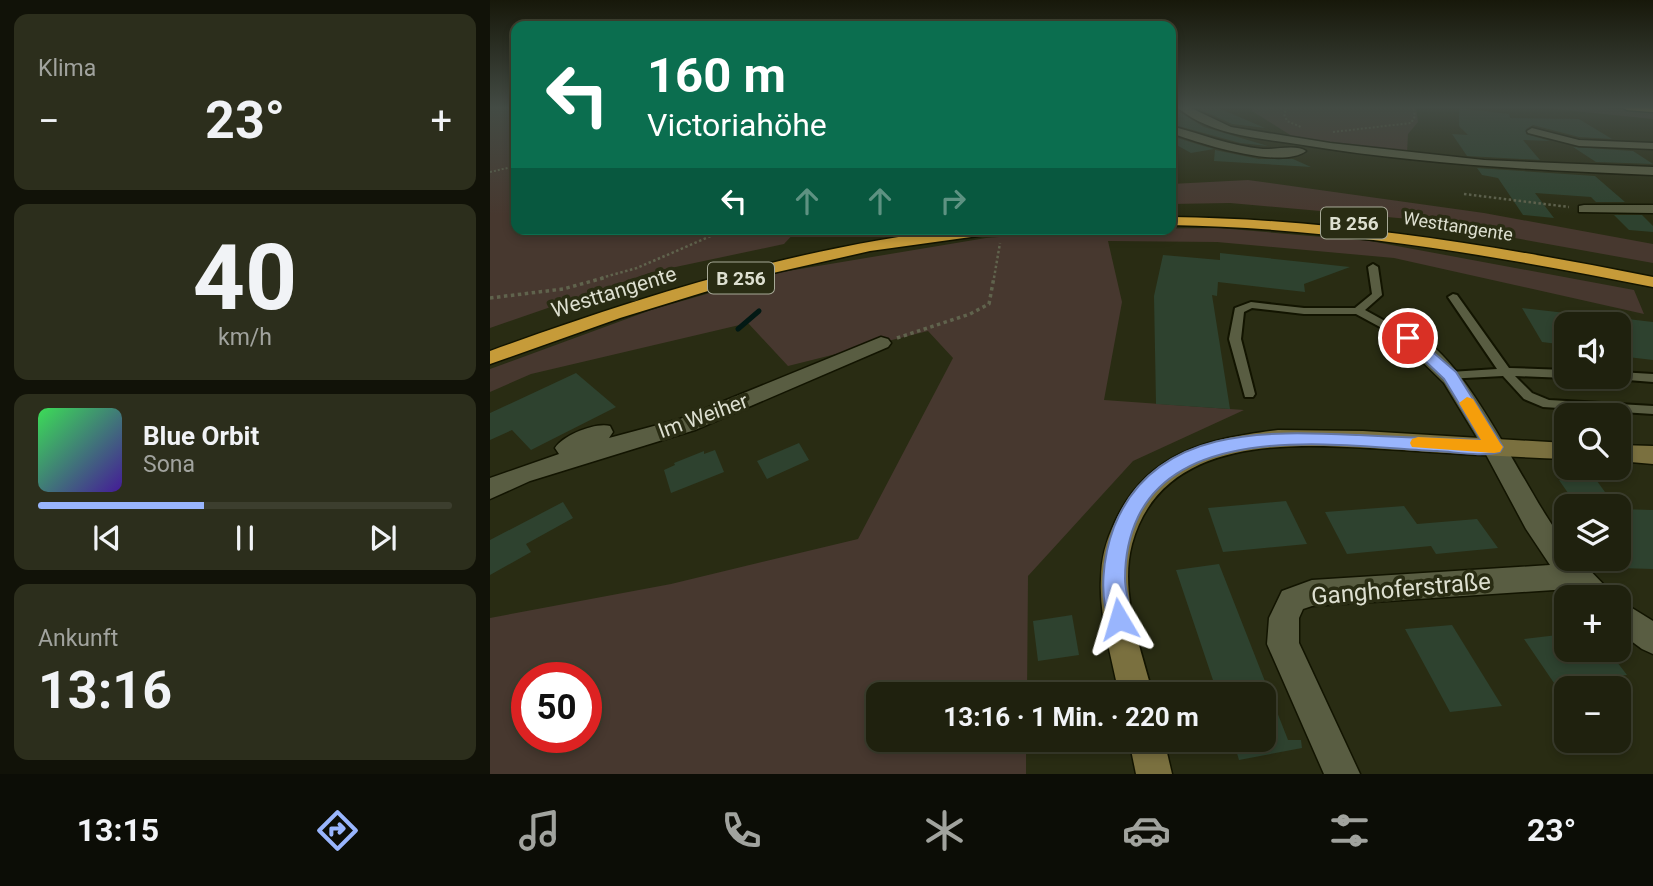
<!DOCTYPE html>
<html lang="de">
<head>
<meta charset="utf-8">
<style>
	:root { --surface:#1f210e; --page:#2c2e1c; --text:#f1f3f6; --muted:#a1a39e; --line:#3c3e2e; --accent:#99b5fd }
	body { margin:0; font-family:Roboto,sans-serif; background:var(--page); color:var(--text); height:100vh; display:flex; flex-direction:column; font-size:26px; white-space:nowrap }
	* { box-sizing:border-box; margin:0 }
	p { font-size:23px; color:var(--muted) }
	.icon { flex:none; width:38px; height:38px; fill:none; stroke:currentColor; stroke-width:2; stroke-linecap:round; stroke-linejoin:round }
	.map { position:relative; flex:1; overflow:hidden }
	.sheet { display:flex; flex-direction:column; gap:14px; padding:14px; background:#111208; width:490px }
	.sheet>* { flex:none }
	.hud { position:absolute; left:21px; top:21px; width:665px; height:214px; border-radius:14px; box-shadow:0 4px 10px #0003,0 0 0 2px var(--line); background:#0b6e4f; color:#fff; overflow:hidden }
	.controls { position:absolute; left:1064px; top:312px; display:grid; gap:14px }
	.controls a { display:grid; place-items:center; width:77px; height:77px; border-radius:14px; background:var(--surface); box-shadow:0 4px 10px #0003,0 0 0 2px var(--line); font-size:35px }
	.speed { position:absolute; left:21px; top:662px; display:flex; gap:14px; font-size:35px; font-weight:700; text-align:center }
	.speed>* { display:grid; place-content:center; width:91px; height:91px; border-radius:50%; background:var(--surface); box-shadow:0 4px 10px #0003,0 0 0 2px var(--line); line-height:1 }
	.speed .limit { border:10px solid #d22; background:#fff; color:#111 }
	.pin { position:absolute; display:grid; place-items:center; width:60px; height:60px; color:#fff; margin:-30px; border:4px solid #fff; border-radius:50%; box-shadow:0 2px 7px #0007 }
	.me { position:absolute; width:77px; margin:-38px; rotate:353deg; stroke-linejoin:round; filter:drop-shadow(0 0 5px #0008) }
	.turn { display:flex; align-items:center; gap:24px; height:147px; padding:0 21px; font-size:32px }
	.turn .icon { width:91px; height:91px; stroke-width:2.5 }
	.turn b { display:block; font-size:49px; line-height:60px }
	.lanes { display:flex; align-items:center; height:66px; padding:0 21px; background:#0003; justify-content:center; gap:35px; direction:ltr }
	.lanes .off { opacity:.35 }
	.big { font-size:52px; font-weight:700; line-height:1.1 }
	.sheet .widget { flex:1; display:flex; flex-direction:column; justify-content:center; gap:10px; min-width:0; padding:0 24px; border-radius:14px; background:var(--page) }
	.sheet .dial { align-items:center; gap:0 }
	.dial b { font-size:91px; line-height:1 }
	.song { display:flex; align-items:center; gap:21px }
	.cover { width:84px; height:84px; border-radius:10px; background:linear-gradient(135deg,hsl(130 70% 55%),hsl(260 70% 35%)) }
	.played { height:7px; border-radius:4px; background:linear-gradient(90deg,var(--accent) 40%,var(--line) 40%) }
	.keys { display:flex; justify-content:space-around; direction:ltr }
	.heat { display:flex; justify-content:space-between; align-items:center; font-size:38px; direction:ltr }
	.trip { position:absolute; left:376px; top:682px; width:410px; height:70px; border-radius:14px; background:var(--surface); box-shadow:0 4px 10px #0003,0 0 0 2px var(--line); font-weight:700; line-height:70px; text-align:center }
	.menu { display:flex; height:112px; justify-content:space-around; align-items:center; background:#0c0d06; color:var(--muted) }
	.menu .icon { width:49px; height:49px }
	.menu .active { color:var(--accent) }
	.menu b { font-size:32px; color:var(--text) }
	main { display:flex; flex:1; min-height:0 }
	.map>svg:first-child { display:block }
	.green { fill:#47382f; fill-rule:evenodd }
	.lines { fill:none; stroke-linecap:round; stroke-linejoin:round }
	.stream { stroke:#021914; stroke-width:5 }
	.building { fill:#2e422f }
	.lane-casing { stroke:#121400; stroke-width:4 }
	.street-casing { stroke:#121400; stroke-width:3 }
	.secondary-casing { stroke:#121400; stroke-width:3 }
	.highway-casing { stroke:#121400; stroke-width:3 }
	.path-far2 { stroke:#60634d; stroke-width:2; stroke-dasharray:2 2; stroke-linecap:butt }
	.path-far1 { stroke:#60634d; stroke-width:2.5; stroke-dasharray:2.5 2.5; stroke-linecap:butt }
	.path { stroke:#60634d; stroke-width:3.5; stroke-dasharray:3.5 3.5; stroke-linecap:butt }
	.lane { fill:#595d42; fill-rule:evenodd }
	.street { fill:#595d42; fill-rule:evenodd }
	.secondary { fill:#7a703f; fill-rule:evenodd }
	.highway { fill:#c69b39; fill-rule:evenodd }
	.route { fill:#99b5fd; stroke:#6376a4; stroke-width:2 }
	.slow { fill:#f59e0b }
	.labels { text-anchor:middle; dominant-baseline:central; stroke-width:7; stroke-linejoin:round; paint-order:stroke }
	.far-street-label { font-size:18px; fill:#dddfd0; stroke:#292c13 }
	.shield { fill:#292c13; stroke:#a7a997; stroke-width:2 }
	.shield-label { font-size:19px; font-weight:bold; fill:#dddfd0 }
	.street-label { font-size:21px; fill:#dddfd0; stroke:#292c13 }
	.near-street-label { font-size:24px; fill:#dddfd0; stroke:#292c13 }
</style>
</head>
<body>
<main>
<section class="sheet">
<div class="widget"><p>Klima</p>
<div class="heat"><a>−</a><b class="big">23°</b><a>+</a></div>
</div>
<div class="widget dial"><b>40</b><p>km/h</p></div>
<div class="widget">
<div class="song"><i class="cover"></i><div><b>Blue Orbit</b><p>Sona</p></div></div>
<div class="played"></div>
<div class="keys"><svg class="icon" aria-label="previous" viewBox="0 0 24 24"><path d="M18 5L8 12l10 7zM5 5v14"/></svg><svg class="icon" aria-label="pause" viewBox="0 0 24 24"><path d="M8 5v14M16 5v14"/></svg><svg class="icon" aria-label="next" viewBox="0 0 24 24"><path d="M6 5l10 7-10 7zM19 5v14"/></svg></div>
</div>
<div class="widget"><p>Ankunft</p><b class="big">13:16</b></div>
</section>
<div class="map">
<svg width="1163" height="774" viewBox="0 0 1163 774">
	<rect width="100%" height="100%" fill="#292c13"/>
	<g class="green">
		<polygon points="0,107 26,107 26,229 308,229 294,244 162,272 0,328"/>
		<polygon points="762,107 926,107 928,122 918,134 917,153 805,138 762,111"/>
		<polygon points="1045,107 1103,107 1163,112 1163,119"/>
		<polygon points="758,180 994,213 1163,244 1163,263 919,219 740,203 681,204 681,184"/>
		<path d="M729,228L880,241L1144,290L1154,314L904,258L727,242L618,241L632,302L614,400L754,410L643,461L538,576L537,695H388V740H536V774H0V618L181,584L368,539L463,358L438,331L298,366L258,323L41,374L0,392V369L161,310L292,272L496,238L617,229ZM37,677H96V737H37Z"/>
	</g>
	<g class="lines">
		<polyline class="stream" points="248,329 269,311"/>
	</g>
	<g class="building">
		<polygon points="681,107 714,127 778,146 750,143 681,124"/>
		<polygon points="705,107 726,107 775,128 742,124"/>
		<polygon points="969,108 1019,114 1020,118 1089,119 1122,139 1089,137 1043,125 1036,129 1036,134 1060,141 1033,140 1050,160 977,156 962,134 978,135 969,126"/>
		<polygon points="681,136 710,145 724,149 701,153 681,142"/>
		<polygon points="1083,147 1143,151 1163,164 1106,162"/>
		<polygon points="725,150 769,159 803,159 821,167 724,161"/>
		<polygon points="987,168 1105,176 1135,202 1106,202 1101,197 1045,193 1064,218 1033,215 1008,178 992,175"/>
		<polygon points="1124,215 1152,215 1163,226 1163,232 1139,230"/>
		<polygon points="730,253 860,267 814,284 815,292 728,282 727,296 722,295 740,409 666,404 664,296 673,255 730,260"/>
		<polygon points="1032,308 1076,313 1076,345 1052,342"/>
		<polygon points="1129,318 1163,322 1163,360 1129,356"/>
		<polygon points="86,373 126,407 41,450 22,430 0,440 0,413"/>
		<polygon points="309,443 319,460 277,479 267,461"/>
		<polygon points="225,450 234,472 181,493 174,470 185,465 184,463 214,451 214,454"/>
		<polygon points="1069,480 1107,481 1125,506 1087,506"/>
		<polygon points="796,501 817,544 733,552 718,508"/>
		<polygon points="73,502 83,518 36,544 41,552 0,575 0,540"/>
		<polygon points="914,506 927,524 987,519 1008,548 946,554 941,546 857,554 835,512"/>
		<polygon points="1129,509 1163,510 1163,569 1129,568"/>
		<polygon points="729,564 798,740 811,740 812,748 749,760 743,740 774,740 774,695 728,695 686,570"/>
		<polygon points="582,615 589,655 548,661 543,621"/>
		<polygon points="962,625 1012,706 960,712 915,629"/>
		<polygon points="1076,634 1076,649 1117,649 1137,675 1064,683 1034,639"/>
	</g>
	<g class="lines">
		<g class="lane-casing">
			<g id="lane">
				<polygon points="883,264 888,267 892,295 875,310 922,336 924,338 922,340 914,340 866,314 814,314 762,308 754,312 751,339 765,394 763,397 755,397 739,339 745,308 761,302 814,308 865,308 882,294 878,267"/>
				<polygon points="963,294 967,295 1019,368 1076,370 1076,376 1080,376 1076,378 1025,376 1042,393 1059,400 1163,406 1163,414 1053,407 1034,399 1013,376 956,379 954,376 960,372 1007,369 958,297"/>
				<polygon points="1129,372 1163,374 1163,382 1125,379 1123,376 1129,376"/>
			</g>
		</g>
		<g class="street-casing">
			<g id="street">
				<path d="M687,107H699L741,127L840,143L994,160L1163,167V175C1045,170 929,164 813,145C770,138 721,136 687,107Z"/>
				<path d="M681,126C712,134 740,146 773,149C785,150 806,144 816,151C791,170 709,143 681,133Z"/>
				<polygon points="1042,128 1089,140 1163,143 1163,149 1089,146 1038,133 1037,131"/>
				<polygon points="1094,205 1163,205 1163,213 1089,212 1089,206"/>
				<path d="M918,332C974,346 1037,498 1076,544V558H1088L1117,588L1122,597H1087L1079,589L822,606L813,609L809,618V643L870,774H834L777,644L779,618L792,591L822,580L1060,565L1036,529L985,434L954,383L908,338Z"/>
				<path d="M391,337L398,339L401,343L398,347L205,430L40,481L0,499V478L69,454L65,448C73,435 106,422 120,426L123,432L119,438L190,419Z"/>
				<polygon points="1129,600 1163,621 1163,654 1152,649 1129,632"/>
			</g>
		</g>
		<g class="secondary-casing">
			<g id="secondary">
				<path d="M788,430L873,431L1076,443V459C1022,457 967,454 912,450C820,445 674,427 642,544C629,593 651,648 663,695H629C622,657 609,618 611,579C611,558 616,541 625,522C657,452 717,439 788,430Z"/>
				<polygon points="1129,445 1163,446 1163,464 1129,461"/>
				<polygon points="639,740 674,740 682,774 646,774"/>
			</g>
		</g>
		<g class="highway-casing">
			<g id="highway">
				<polygon points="1132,107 1163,107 1163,112 1137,110"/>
				<path d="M681,217C844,219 1003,245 1163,277V287C1003,255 844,228 681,225Z"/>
				<path d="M468,229H517L510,233L380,251L257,279L130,318L0,364V351C151,296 307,247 468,229Z"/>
			</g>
		</g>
		<g class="path-far2">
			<polyline points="0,107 4,107"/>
			<polyline points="797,107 794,114 797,121 811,127"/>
			<polyline points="843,132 921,123 925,116 923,107"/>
			<polyline points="0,172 26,166"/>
		</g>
		<g class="path-far1">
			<polyline points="974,194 1079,207"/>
			<polyline points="279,229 281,234 310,229"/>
			<polyline points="111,278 147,268 237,229"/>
			<polyline points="504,278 510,243"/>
		</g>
		<g class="path">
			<polyline points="0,298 73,289 117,277"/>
			<polyline points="407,338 480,314 499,304 504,277"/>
		</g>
		<use href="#lane" class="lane"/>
		<use href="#street" class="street"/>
		<use href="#secondary" class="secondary"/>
		<use href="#highway" class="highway"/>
	</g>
	<linearGradient id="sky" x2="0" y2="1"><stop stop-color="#17180a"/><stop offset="0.5" stop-color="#434b44"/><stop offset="1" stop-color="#434b44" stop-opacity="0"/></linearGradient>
	<rect width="1163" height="215" fill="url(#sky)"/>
	<path class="route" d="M918,333L923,335L966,372L1013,447L1010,452C992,457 966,452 947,451C859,447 695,419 648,517C639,536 635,559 635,579C635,595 644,611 637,626L629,629L621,626C608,597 613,556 624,527C664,425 778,431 869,435C909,437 950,439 991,440L954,379L911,338Z"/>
	<polygon class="slow" points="977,397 983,399 1010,443 1013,447 1010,452 1004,453 922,447 920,443 922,439 928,437 991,440 969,403"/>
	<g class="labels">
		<g class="far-street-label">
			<text transform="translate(968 226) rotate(9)">Westtangente</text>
		</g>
		<g class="shield">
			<rect x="831" y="207.5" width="66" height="31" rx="5"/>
			<rect x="218" y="262.5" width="66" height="31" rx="5"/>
		</g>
		<g class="shield-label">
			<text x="864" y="223">B 256</text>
			<text x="251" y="278">B 256</text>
		</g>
		<g class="street-label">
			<text transform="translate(124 292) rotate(-17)">Westtangente</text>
			<text transform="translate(213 416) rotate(-20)">Im Weiher</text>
		</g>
		<g class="near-street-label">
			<text transform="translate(911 589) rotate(-5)">Ganghoferstraße</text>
		</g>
	</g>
</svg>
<div class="controls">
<a><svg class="icon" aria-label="sound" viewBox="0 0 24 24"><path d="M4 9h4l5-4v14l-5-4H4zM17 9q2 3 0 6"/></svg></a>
<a><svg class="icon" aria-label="search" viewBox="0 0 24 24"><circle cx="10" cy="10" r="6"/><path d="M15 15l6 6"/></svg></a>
<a><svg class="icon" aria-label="layers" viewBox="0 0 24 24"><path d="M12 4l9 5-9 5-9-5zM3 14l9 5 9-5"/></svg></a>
<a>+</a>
<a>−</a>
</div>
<div class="speed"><div class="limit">50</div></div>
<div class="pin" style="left:918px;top:338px;background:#d93025"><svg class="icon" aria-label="arrive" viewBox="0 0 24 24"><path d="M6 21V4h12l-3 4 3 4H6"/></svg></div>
<svg class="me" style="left:629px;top:619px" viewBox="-20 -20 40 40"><path d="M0-17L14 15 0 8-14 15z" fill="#99b5fd" stroke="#fff" stroke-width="4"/></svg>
<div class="trip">13:16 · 1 Min. · 220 m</div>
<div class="hud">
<div class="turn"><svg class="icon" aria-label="left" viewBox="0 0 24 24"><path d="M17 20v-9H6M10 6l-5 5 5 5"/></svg><div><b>160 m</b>Victoriahöhe</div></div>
<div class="lanes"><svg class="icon" aria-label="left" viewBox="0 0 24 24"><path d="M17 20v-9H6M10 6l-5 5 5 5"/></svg><svg class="icon off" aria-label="ahead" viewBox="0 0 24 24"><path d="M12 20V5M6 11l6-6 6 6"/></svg><svg class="icon off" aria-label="ahead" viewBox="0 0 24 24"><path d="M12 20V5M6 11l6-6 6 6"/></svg><svg class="icon off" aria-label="right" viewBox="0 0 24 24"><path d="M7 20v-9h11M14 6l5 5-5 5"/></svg></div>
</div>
</div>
</main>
<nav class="menu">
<b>13:15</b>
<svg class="icon active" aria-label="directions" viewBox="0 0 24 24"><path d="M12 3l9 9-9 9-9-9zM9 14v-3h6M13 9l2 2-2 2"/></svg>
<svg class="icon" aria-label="music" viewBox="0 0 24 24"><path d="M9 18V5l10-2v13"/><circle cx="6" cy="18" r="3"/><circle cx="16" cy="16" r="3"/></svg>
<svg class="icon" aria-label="phone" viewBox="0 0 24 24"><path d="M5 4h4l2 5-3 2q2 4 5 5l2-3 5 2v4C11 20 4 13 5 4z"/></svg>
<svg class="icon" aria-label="climate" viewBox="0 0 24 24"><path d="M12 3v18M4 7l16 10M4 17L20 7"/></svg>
<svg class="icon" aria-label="car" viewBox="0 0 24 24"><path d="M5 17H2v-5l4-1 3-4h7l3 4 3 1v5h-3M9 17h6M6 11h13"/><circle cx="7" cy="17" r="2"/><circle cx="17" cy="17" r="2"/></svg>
<svg class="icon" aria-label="filters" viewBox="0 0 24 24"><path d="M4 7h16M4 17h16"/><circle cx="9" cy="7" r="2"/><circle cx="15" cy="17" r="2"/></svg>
<b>23°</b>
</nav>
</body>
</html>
